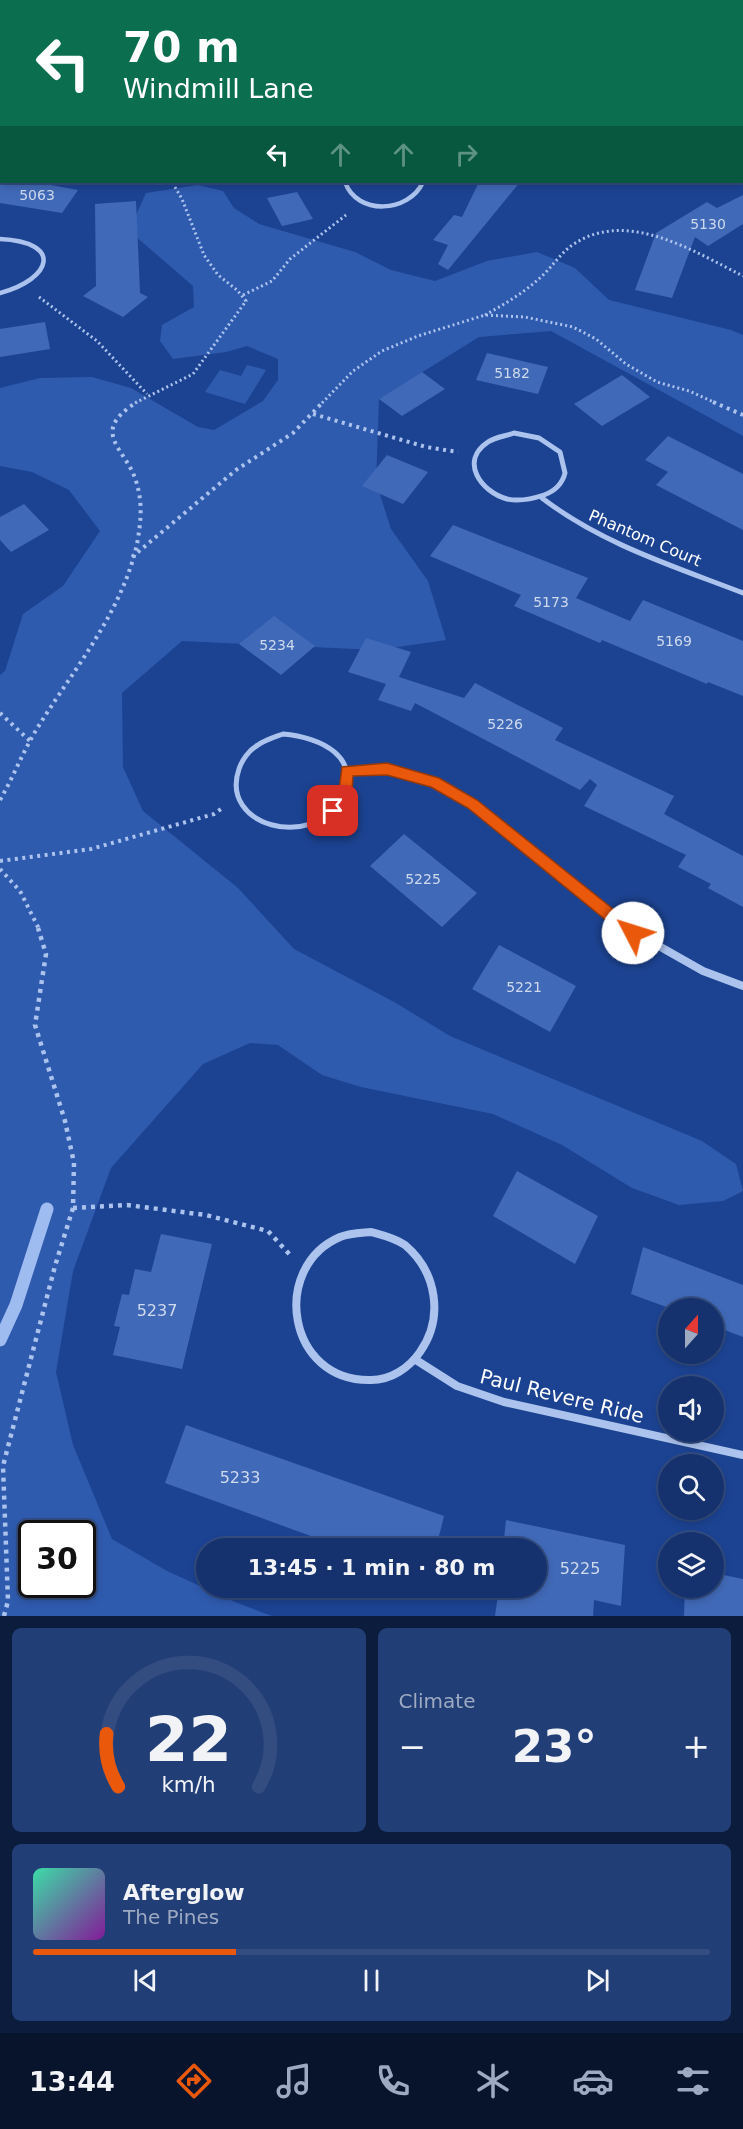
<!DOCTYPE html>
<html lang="en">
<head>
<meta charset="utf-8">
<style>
	:root { --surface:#15326e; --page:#223e76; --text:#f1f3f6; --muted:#9daac2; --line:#344d81; --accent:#ea580c }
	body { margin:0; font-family:"DejaVu Sans",sans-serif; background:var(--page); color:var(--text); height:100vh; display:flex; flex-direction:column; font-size:22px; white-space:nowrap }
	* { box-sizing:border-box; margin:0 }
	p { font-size:20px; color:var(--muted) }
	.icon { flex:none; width:33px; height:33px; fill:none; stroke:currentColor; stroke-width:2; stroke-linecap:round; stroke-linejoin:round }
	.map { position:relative; height:1616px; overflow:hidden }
	.drawer { display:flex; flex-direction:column; gap:12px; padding:12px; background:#0c1c3c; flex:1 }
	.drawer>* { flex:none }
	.top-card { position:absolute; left:0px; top:0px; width:744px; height:183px; box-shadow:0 3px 9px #0003,0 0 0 2px var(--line); background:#0b6e4f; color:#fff; overflow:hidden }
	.needle { width:39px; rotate:21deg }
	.tools { position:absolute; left:658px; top:1298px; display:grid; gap:12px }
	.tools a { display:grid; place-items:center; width:66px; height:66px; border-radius:50%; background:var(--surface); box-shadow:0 3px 9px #0003,0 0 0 2px var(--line); font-size:30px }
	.speed { position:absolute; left:18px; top:1520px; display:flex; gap:12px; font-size:30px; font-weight:700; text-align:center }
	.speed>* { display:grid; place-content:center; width:78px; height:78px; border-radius:50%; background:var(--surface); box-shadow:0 3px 9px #0003,0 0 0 2px var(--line); line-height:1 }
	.speed .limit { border:3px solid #111; border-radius:9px; background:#fff; color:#111 }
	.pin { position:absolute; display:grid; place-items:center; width:51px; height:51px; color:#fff; margin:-26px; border-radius:12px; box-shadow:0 3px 9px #0006 }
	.me { position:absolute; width:66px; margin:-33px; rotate:310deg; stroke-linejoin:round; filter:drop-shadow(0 0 4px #0008) }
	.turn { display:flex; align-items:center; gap:21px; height:126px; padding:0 24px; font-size:27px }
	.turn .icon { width:78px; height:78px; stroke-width:2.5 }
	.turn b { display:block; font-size:42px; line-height:51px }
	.lanes { display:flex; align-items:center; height:57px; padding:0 24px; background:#0003; justify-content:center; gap:30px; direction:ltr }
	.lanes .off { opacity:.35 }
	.big { font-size:45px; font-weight:700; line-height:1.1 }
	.drawer .card { flex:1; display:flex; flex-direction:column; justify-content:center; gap:9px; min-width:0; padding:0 21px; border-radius:9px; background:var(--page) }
	.drawer .dial { align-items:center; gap:0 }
	.dial svg { height:156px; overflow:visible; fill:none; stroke:var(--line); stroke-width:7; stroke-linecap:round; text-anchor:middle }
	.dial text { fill:var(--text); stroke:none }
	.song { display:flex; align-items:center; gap:18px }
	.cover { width:72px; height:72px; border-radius:9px; background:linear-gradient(135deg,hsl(160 70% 55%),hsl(290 70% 35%)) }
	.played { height:6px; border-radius:3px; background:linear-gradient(90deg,var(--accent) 30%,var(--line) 30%) }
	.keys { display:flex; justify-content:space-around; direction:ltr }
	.heat { display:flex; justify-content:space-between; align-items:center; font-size:33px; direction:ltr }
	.drawer .tiles { flex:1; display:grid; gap:12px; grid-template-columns:1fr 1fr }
	.card:last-child { grid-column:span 2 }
	.trip { position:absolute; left:196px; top:1538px; width:351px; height:60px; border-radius:30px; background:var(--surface); box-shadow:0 3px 9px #0003,0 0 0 2px var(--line); font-weight:700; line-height:60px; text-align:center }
	.tabs { display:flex; height:96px; justify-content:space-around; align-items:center; background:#08142c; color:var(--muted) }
	.tabs .icon { width:42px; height:42px }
	.tabs .on { color:var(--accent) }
	.tabs b { font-size:27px; color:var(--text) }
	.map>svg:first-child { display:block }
	.green { fill:#2f5baf; fill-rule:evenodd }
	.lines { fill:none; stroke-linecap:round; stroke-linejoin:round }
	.stream { stroke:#9fbcf0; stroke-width:13 }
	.building { fill:#4069b7 }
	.path-far2 { stroke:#acc3ee; stroke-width:3; stroke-dasharray:2 3; stroke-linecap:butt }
	.path-far1 { stroke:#acc3ee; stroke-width:4; stroke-dasharray:3 4.5; stroke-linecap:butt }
	.path { stroke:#acc3ee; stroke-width:4.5; stroke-dasharray:4 5; stroke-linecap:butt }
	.street-far2 { stroke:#acc3ee; stroke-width:4.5 }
	.street-far1 { stroke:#acc3ee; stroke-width:5 }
	.street { stroke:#acc3ee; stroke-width:8 }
	.route { fill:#ea580c; stroke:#983908; stroke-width:1.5 }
	.labels { text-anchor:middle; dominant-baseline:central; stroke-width:6; stroke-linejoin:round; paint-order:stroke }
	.number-label { font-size:14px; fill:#cfdaed }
	.street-label { font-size:16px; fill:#fff; stroke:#1c4392 }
	.near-number-label { font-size:16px; fill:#cfdaed }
	.near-street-label { font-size:20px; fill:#fff; stroke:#1c4392 }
</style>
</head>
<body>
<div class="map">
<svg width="743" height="1616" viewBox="0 0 743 1616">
	<rect width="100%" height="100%" fill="#1c4392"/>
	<g class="green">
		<path d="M198,185L223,191L234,208L259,224L355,252L391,270L435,281L487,261L537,252L575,268L609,300L731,330L743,335V436L551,331L479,337L379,399L376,482L391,529L428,581L446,640L377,650L182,641L122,693L123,767L143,811L238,888L294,949L396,1003L450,1036L702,1141L736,1164L743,1191L723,1201L679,1205L632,1188L562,1145L493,1114L361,1087L322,1075L278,1045L250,1043L203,1064L111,1168L73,1271L56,1372L73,1445L112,1539L167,1571L235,1602L272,1616H0V675L5,671L23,614L63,586L100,531L69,490L32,472L0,466V388L40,378L92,377L131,388L198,427L214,430L263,401L278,380V359L247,346L226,352L173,359L160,341L162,325L194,307L193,286L134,235L135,217L146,193ZM32,1533H82V1584H32Z"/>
		<polygon points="247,365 266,370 245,404 205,392 220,370 241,376"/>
	</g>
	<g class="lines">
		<polyline class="stream" points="0,1340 16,1305 47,1209"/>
	</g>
	<g class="building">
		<polygon points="0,182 35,182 78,190 62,213 0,203"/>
		<polygon points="479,182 520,182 448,270 438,264 448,245 433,240 454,215 462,217"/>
		<polygon points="297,192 313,219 282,226 267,198"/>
		<polygon points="743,195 743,224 708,246 695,237 672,298 635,290 656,233 707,202 717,208"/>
		<polygon points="136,201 140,293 148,297 123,317 83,296 96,286 95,204"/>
		<polygon points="45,322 50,349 0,357 0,329"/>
		<polygon points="487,353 548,367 538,394 476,380"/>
		<polygon points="422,372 445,389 402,416 379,399"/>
		<polygon points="622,375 650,397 602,426 574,404"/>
		<polygon points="668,436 743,474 743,530 656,485 668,472 645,460"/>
		<polygon points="387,455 428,472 403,504 362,486"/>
		<polygon points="24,504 49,530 11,552 0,540 0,517"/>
		<polygon points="453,525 588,578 576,598 630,621 643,600 743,641 743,696 708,682 707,684 602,640 600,643 514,606 521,595 430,556"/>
		<polygon points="274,616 315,646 281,675 239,644"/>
		<polygon points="366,638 411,652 399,677 464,698 475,683 563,728 555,740 674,796 664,814 743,856 743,907 708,888 711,884 678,867 686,855 584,806 597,785 590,779 580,790 415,703 411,711 378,700 386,684 348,672"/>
		<polygon points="404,834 477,893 442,927 370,866"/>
		<polygon points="499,945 576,986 550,1032 472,989"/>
		<polygon points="517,1171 598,1216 575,1264 493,1216"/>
		<polygon points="161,1234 212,1244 182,1369 113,1355 120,1327 114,1326 122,1294 129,1295 135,1269 151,1272"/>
		<polygon points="643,1247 743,1285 743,1337 714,1326 714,1308 669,1308 631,1294"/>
		<polygon points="186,1425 444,1516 436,1548 328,1548 330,1543 165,1483"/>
		<polygon points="506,1520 625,1545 621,1606 594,1600 593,1616 495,1616 499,1587 537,1587 537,1548 503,1548"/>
		<polygon points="714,1573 743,1579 743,1616 684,1616 685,1587 714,1587"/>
	</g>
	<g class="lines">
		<g class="path-far2">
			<polyline points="0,8 2,6"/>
			<polyline points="243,295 272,281 290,259 346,215"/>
			<polyline points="39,297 97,341 147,394"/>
			<path d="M485,315C505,304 525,292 542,276C552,267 560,254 571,246C625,207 693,251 743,276"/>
			<polyline points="135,403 193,374 246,301 237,290 218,275 204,255 182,199 172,182"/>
			<polyline points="322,403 353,371 382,351 418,336 485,315 525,317 573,327 596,339 626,364 657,382 689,391 716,403"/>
		</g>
		<g class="path-far1">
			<polyline points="713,402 743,415"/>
			<polyline points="313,414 426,447 458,452"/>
			<polyline points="132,557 236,470 293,433 323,402"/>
			<polyline points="0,713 30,741"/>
			<path d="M0,800C14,776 23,751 38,727C74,669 122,612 137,544C141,522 143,503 136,481C126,448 88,433 137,402"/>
			<polyline points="0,861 91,849 214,814 224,807"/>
			<polyline points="0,869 20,891 39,929"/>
		</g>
		<g class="path">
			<polyline points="73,1208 127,1205 206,1215 268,1231 291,1256"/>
			<polyline points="4,1616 8,1601 3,1466 55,1266 73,1208 74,1163 65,1121 35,1025 46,954 38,928"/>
		</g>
		<g class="street-far2">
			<path d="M345,182C357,216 409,213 423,182"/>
			<path d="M0,239C64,242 52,279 0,293"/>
		</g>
		<g class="street-far1">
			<path d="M514,433L539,438L560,452L565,473C562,485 555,491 544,495C532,499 520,502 507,499C481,492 459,461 488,442C495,437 506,436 514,433Z"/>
			<path d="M542,498C602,544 673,566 743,593"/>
			<path d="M283,734C320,737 365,757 339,801C312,849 219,827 239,769C242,760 249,750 258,745C265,740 275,737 283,734Z"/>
			<polyline points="346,770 406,774 462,796 629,929"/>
		</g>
		<g class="street">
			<polyline points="627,928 703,971 743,986"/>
			<path d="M371,1232C382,1235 395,1238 405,1245C437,1272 444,1318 420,1352C409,1368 391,1380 371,1380C287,1382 270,1267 340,1237C350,1233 360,1233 371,1232Z"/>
			<polyline points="416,1360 457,1386 504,1402 743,1455"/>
		</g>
	</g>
	<polygon class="route" points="387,763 439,778 477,800 638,929 640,933 638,938 628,938 468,808 431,787 387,775 353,776 352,791 338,815 329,815 327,811 339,791 342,767"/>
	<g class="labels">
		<g class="number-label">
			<text x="37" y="195">5063</text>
			<text x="708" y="224">5130</text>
			<text x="512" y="373">5182</text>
			<text x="551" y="602">5173</text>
			<text x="674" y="641">5169</text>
			<text x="277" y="645">5234</text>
			<text x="505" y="724">5226</text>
			<text x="423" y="879">5225</text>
			<text x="524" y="987">5221</text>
		</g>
		<g class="street-label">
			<text transform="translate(645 538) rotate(23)">Phantom Court</text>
		</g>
		<g class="near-number-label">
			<text x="157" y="1310">5237</text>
			<text x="240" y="1477">5233</text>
			<text x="580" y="1568">5225</text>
		</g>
		<g class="near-street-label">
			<text transform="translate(562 1396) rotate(14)">Paul Revere Ride</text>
		</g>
	</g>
</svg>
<div class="tools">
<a><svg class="needle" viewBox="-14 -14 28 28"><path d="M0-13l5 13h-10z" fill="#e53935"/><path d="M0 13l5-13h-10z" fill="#9daac2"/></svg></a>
<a><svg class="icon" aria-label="sound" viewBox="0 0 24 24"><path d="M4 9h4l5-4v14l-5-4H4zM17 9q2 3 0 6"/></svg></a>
<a><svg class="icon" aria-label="search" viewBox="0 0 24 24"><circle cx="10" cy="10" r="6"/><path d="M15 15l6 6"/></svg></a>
<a><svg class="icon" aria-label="layers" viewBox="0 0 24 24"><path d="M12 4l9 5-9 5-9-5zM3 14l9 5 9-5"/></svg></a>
</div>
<div class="speed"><div class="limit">30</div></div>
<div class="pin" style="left:333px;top:811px;background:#d93025"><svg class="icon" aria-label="arrive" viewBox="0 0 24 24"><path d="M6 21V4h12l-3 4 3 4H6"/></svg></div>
<svg class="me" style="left:633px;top:933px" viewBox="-20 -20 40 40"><circle r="19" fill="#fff"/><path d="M0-13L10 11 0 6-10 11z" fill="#ea580c"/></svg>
<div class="trip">13:45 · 1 min · 80 m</div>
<div class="top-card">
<div class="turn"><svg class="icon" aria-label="left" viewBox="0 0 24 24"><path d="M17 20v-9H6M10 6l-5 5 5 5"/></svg><div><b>70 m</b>Windmill Lane</div></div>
<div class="lanes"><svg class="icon" aria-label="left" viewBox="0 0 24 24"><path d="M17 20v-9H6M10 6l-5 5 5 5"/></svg><svg class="icon off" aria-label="ahead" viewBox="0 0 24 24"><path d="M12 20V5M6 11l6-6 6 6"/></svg><svg class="icon off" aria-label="ahead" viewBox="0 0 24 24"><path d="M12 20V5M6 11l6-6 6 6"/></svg><svg class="icon off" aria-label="right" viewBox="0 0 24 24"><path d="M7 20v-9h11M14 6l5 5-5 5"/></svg></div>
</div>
</div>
<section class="drawer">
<div class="tiles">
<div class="card dial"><svg viewBox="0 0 100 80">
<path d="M14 69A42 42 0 1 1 86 69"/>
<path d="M14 69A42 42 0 0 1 8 42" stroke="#ea580c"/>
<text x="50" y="56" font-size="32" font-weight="700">22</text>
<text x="50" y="72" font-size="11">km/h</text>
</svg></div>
<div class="card"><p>Climate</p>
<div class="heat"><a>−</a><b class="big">23°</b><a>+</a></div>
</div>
<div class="card">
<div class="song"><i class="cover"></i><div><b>Afterglow</b><p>The Pines</p></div></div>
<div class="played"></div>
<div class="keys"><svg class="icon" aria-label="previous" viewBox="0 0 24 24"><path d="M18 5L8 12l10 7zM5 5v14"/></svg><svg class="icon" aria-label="pause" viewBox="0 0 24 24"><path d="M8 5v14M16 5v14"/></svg><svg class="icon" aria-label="next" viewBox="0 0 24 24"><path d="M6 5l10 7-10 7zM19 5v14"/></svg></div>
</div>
</div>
</section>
<nav class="tabs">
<b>13:44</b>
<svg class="icon on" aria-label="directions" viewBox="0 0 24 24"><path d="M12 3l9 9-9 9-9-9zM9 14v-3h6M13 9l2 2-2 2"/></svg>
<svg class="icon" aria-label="music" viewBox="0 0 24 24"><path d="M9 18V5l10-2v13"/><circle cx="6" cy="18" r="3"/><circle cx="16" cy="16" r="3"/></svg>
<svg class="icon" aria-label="phone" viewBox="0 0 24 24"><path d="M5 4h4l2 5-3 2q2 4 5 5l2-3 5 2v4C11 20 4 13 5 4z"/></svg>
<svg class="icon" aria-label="climate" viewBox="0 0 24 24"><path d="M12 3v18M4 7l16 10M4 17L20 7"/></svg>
<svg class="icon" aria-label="car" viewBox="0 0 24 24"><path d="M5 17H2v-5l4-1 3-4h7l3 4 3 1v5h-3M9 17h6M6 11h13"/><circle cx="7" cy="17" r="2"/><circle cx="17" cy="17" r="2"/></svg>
<svg class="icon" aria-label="filters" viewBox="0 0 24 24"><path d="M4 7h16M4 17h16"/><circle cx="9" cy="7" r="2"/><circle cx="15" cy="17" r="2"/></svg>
</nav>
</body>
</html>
